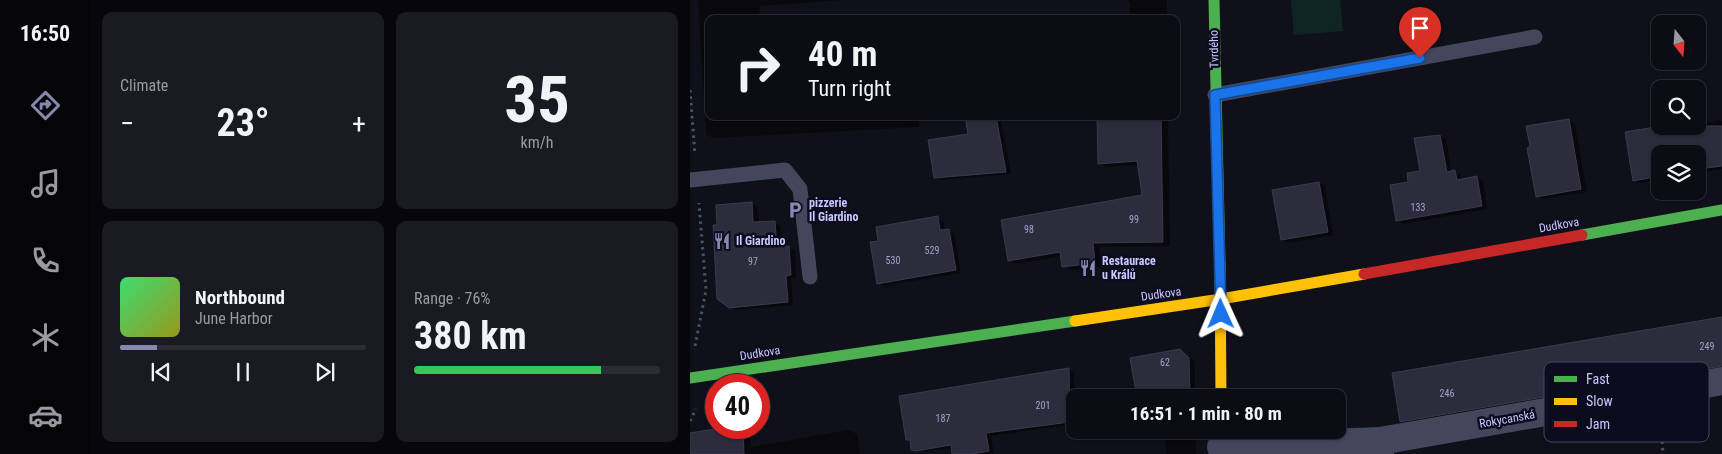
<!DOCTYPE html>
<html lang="en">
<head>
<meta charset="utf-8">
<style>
	:root { --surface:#0c0c14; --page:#1a1a22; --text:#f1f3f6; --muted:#9a9ba0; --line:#2c2c34; --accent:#8888af }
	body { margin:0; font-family:"Roboto Condensed",sans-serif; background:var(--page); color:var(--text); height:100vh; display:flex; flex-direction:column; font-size:19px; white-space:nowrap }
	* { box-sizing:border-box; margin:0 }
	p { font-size:16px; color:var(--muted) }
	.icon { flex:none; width:28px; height:28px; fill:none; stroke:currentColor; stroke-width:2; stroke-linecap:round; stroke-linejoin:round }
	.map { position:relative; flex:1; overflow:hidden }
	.details { display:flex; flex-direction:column; gap:12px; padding:12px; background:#07070b; width:600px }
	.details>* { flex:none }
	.guide { position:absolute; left:15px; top:15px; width:475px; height:105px; border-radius:10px; box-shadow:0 1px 4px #0004,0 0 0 1px var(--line); background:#0c0c14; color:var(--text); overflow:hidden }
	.needle { width:32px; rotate:163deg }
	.buttons { position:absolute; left:961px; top:15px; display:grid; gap:10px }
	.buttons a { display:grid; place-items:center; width:55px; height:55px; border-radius:10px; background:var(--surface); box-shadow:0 1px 4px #0004,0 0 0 1px var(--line); font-size:25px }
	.speed { position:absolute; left:15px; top:374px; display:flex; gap:10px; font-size:25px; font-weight:700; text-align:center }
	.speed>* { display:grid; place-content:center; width:65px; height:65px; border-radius:50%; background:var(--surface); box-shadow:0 1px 4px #0004,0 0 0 1px var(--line); line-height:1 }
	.speed .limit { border:8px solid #d22; background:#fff; color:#111 }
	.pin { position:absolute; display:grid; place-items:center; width:42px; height:42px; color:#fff; margin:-51px -21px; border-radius:50% 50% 50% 0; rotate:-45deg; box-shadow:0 0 5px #0007 }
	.pin .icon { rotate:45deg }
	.me { position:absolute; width:55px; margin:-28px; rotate:359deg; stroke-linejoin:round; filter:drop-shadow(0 0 4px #0008) }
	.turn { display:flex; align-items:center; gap:18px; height:105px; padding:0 20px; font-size:22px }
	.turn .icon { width:65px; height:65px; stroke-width:2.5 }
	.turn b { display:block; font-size:35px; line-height:42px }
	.big { font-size:38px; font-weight:700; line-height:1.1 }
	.details .tile { flex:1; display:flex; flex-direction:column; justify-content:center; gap:8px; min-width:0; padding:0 18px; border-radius:10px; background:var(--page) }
	.details .dial { align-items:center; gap:0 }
	.dial b { font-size:65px; line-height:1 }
	.song { display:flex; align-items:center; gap:15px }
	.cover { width:60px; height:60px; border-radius:8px; background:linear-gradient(135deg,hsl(140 70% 55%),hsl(60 70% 35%)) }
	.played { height:5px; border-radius:2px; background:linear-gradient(90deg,var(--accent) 15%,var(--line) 15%) }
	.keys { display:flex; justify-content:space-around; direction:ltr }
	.heat { display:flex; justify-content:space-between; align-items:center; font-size:28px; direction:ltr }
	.charge { height:8px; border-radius:4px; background:linear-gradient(90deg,#34c759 76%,var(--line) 0) }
	.details .tiles { flex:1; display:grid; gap:12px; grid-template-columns:repeat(2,1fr) }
	.trip { position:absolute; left:376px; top:389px; width:280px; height:50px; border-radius:10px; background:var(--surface); box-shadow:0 1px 4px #0004,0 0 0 1px var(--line); font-weight:700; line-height:50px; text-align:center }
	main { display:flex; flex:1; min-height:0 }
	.menu { display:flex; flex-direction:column; width:90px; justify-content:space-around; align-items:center; background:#050508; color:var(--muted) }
	.menu .icon { width:35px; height:35px }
	.menu .on { color:var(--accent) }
	.menu b { font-size:22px; color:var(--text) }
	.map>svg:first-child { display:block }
	.green { fill:#0f2523 }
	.shadow { fill:#0007 }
	.building { fill:#2d2c3d; stroke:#3b3a4f }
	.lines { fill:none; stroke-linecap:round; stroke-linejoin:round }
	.path { stroke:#455660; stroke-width:3; stroke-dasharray:2.5 4; stroke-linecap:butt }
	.lane { stroke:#44465b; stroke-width:15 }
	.street { stroke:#44465b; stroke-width:28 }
	.fast { stroke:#4caf50; stroke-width:11 }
	.slow { stroke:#ffc107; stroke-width:11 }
	.jam { stroke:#c62828; stroke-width:11 }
	.route-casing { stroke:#114b97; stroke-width:12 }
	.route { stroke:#1a73e8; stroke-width:9 }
	.labels { text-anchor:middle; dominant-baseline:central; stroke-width:5; stroke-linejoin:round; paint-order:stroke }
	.number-label { font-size:10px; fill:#a2a2ce }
	.street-label { font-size:12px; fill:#c9c9ff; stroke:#0c0c1e }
	.poi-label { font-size:12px; font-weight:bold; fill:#c9c9ff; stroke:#0c0c1e; text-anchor:start }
	.key { fill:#0c0c1e; stroke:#454562; stroke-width:1 }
	.key-label { font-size:14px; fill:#c9c9ff }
</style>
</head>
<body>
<main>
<nav class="menu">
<b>16:50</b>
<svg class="icon on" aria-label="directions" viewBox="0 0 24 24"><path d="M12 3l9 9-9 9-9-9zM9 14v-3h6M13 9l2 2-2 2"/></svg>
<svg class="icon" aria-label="music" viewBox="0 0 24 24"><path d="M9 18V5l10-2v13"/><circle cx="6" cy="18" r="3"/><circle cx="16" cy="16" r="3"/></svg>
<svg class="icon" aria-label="phone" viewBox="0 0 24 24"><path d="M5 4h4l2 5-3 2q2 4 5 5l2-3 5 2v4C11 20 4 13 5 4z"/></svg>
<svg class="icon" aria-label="climate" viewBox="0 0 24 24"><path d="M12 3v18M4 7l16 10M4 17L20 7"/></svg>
<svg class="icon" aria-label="car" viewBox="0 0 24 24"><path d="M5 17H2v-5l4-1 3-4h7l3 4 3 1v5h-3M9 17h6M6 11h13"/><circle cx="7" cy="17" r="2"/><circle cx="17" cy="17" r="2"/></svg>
</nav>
<section class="details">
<div class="tiles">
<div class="tile"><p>Climate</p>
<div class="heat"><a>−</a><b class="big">23°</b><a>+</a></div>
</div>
<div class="tile dial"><b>35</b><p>km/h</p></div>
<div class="tile">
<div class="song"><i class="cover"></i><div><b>Northbound</b><p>June Harbor</p></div></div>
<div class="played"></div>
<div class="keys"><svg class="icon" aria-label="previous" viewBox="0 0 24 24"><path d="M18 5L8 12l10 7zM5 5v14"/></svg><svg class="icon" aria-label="pause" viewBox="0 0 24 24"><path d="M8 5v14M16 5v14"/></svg><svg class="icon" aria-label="next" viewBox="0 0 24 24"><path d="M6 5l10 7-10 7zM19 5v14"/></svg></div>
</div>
<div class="tile"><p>Range · 76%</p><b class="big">380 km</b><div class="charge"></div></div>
</div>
</section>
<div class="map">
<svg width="1032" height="454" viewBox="0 0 1032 454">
	<rect width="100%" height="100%" fill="#10101a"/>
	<polygon class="green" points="601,0 650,0 653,31 604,35"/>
	<g class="shadow">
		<polygon points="8,0 155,0 69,6 70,19 19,19 19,116 229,116 229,127 23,138 16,134"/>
		<polygon points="435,0 477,0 477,19 440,19 440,2"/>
		<polygon points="276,116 310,116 321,174 251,180 245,177 280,135"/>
		<polygon points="414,116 478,116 480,246 409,247 412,267 381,270 373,266 372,256 326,264 319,260 453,196 449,165 416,167 409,163"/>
		<polygon points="1029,120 1032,122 1032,169 1008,173 1008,154 970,154 970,180 950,183 944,180 936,133 1008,126 1008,122 1012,124"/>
		<polygon points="879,121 885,124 897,192 853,199 847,196"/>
		<polygon points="750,136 756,139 761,172 771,175 771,180 787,177 793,181 797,209 713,224 707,220 719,183 731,172 726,139"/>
		<polygon points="629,183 635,186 643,235 598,243 592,240"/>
		<polygon points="62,203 68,207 69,223 85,222 90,226 92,248 99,248 105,251 106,278 101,278 103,305 46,310 39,307 28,226"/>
		<polygon points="247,218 253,221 255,231 264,233 271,273 194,286 188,283 190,242"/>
		<polygon points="1032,318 1032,377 728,430 712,421"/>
		<polygon points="490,350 505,362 505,398 448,398"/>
		<polygon points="379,369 384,372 385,424 301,436 304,454 264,454 262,448 228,452 223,449 222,442 217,440"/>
		<polygon points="38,428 60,429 61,447 159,430 167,434 170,454 5,454 11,432"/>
		<polygon points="475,430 506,430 506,454 476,454"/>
	</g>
	<g class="building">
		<polygon points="275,116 306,116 316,172 244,178 238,140 278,134"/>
		<polygon points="413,116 471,116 473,242 403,243 405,263 372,267 370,252 318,261 311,220 452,195 447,161 408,164 407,118 413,118"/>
		<polygon points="879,119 891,189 846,197 837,148 840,146 836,126"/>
		<polygon points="971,126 1032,126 1032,166 1008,169 1008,154 970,154 970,176 943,181 935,132"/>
		<polygon points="750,135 757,172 765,170 767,180 787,176 792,206 706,221 700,185 718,182 717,173 730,171 724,138"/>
		<polygon points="629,182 638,232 591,240 582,190"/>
		<polygon points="62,202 63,222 85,221 87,247 99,246 101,275 96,276 98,302 39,308 27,299 23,225 27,225 26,205"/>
		<polygon points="248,216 250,230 259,229 266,270 187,284 180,242 188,241 186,227"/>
		<polygon points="1032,317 1032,366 710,422 702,373"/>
		<polygon points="490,349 499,358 500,398 447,398 440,358"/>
		<polygon points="379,368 380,422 296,433 299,451 282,454 262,454 261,445 226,451 221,450 220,440 216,440 209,396"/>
		<polygon points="31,428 53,428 54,454 0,454 0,433"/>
	</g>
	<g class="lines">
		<g class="path">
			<polyline points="0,90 5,155"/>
			<polyline points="5,346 16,290 9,203"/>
			<polyline points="0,421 6,409"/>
			<polyline points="971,422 973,454"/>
		</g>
		<g class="lane">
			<polyline points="525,95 845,37"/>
			<polyline points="0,180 95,170 110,189 120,277"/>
		</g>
		<g class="street">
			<polyline points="690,441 1032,381"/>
			<polyline points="531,447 690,441 690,454"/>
		</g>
		<g class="fast">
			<polyline points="524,0 530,264"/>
			<polyline points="892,235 1032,210"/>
			<polyline points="0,378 385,321"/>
		</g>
		<g class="slow">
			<polyline points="530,264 531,398"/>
			<polyline points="385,321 531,299 674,274"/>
		</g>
		<polyline class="jam" points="674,274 892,235"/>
	</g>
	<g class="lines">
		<g class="route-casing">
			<polyline id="route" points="531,314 525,95 730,58"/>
		</g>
		<use href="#route" class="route"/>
	</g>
	<defs>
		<g id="parking-bare" transform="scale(1.35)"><path d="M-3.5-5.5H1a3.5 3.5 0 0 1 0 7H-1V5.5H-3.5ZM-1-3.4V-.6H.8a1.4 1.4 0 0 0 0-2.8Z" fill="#8888af" stroke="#0c0c1e" stroke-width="2.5" paint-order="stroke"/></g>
		<g id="restaurant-bare" transform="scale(1.35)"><path d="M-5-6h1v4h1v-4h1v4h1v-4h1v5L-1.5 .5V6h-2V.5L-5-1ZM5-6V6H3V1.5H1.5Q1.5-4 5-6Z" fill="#8888af" stroke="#0c0c1e" stroke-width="2.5" paint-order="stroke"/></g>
	</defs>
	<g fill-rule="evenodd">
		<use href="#parking-bare" x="105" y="210"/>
		<use href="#restaurant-bare" x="32" y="241"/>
		<use href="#restaurant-bare" x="398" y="268"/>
	</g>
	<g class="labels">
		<g class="number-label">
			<text x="728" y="207">133</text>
			<text x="444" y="219">99</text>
			<text x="339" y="229">98</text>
			<text x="242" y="250">529</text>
			<text x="203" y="260">530</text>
			<text x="63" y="261">97</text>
			<text x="1017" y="346">249</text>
			<text x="475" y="362">62</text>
			<text x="757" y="393">246</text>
			<text x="353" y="405">201</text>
			<text x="253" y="418">187</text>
		</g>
		<g class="street-label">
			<text transform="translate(524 49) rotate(-91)">Tvrdého</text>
			<text transform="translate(869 225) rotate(-10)">Dudkova</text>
			<text transform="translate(471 294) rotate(-8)">Dudkova</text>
			<text transform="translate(70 353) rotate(-9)">Dudkova</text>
			<text transform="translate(817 419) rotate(-10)">Rokycanská</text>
		</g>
		<g class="poi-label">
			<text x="119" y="203">pizzerie<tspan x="119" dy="14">Il Giardino</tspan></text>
			<text x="46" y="241">Il Giardino</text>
			<text x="412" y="261">Restaurace<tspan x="412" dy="14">u Králů</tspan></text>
		</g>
	</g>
	<rect x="854" y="362" width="165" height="80" rx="8" class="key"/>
	<rect x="864" y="376" width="23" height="6" fill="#4caf50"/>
	<rect x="864" y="398" width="23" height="7" fill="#ffc107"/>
	<rect x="864" y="421" width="23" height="6" fill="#c62828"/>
	<g class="key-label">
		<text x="896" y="384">Fast</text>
		<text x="896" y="406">Slow</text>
		<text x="896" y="429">Jam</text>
	</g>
</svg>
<div class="buttons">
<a><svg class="needle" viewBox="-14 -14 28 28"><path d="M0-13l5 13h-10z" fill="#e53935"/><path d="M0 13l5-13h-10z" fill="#9a9ba0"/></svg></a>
<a><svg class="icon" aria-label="search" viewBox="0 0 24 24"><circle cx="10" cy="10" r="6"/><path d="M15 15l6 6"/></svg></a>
<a><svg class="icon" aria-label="layers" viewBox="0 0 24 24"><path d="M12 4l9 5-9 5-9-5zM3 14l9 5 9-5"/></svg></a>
</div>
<div class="speed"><div class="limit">40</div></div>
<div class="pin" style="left:730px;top:58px;background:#d93025"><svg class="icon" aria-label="arrive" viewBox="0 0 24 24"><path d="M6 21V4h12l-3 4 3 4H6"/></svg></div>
<svg class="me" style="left:531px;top:314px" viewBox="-20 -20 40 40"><path d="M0-17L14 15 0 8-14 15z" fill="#1a73e8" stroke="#fff" stroke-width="4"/></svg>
<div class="trip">16:51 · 1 min · 80 m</div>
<div class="guide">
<div class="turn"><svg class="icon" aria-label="right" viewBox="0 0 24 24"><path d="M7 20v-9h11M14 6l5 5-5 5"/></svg><div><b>40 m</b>Turn right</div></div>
</div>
</div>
</main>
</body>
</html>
